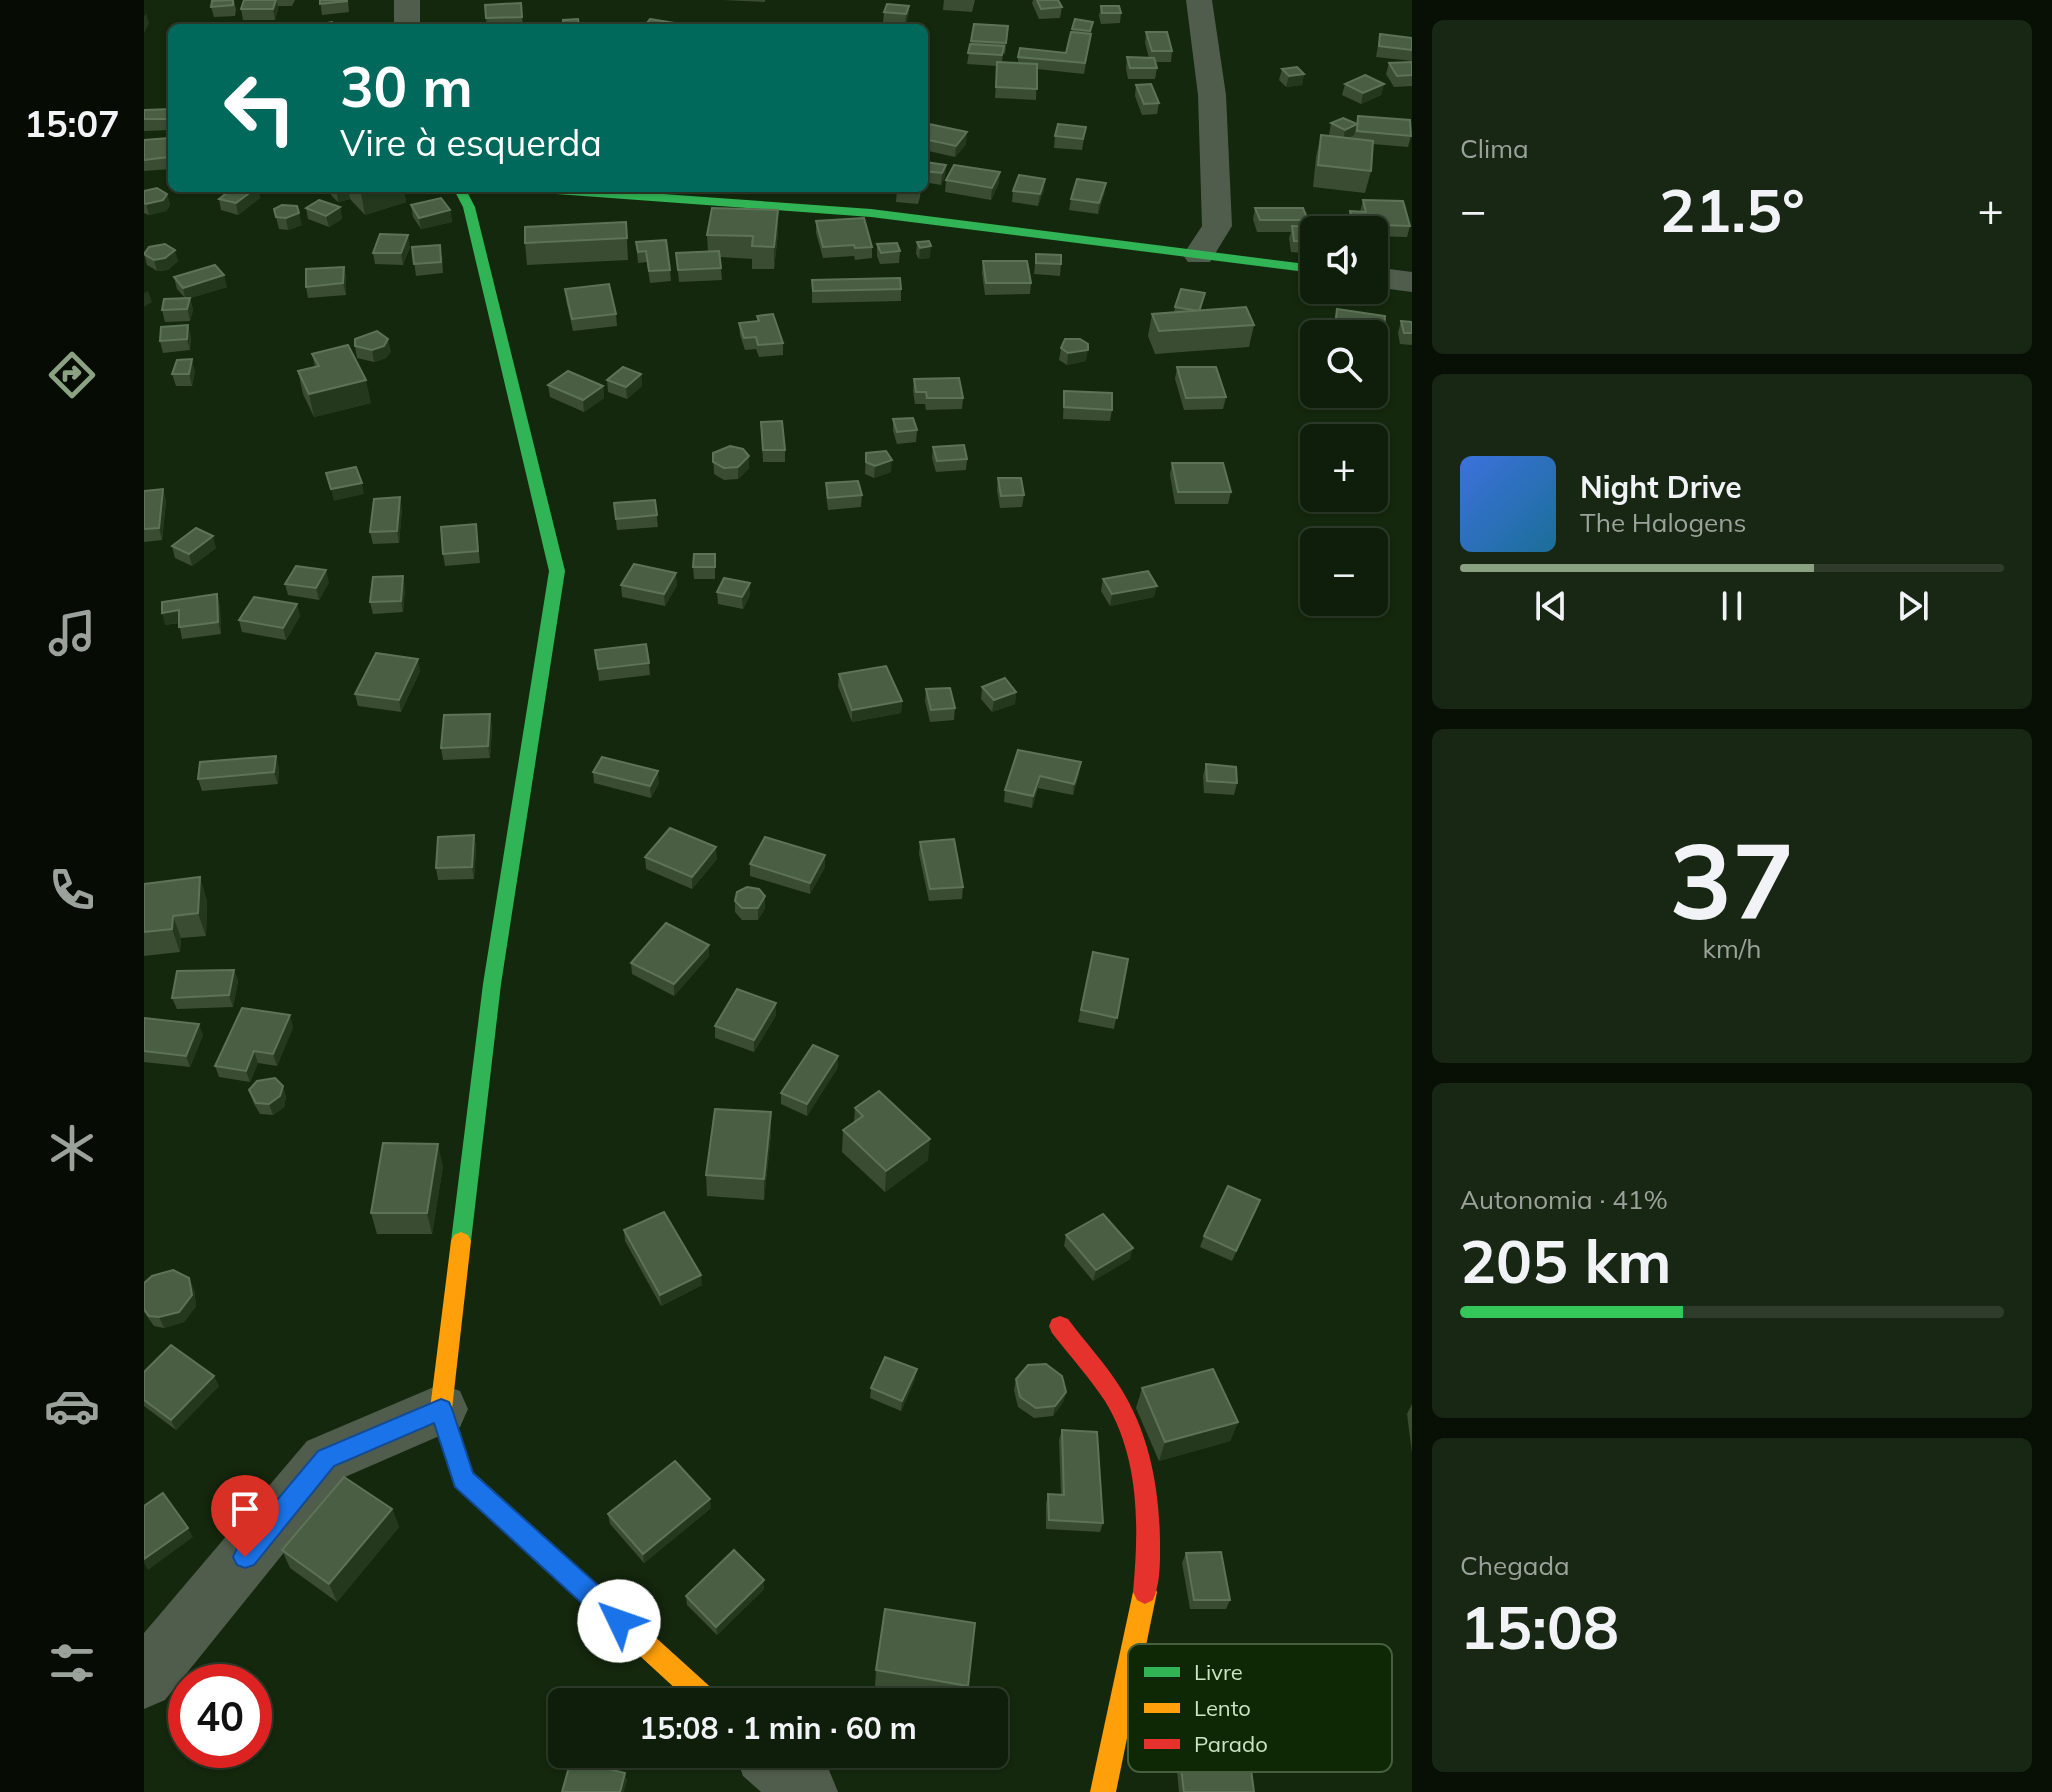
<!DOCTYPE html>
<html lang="pt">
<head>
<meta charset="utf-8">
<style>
	:root { --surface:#0f1e0a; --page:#182713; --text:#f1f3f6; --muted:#9ba29c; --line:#2f3c2b; --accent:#8aa282 }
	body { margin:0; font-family:Mulish,sans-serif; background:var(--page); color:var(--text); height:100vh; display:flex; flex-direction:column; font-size:30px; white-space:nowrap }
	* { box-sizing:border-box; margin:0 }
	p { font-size:26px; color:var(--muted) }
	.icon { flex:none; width:44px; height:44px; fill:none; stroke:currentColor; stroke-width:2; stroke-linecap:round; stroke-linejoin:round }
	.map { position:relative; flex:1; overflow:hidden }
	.panel { display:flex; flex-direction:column; gap:20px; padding:20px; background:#081006; width:640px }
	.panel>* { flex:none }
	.guide { position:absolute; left:24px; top:24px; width:760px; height:168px; border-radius:12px; box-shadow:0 2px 6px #0004,0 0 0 2px var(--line); background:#00695c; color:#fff; overflow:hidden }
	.tools { position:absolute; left:1156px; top:216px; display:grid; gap:16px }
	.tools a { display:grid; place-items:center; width:88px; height:88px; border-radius:12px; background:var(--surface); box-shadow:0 2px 6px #0004,0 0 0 2px var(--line); font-size:40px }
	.speed { position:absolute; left:24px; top:1664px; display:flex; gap:16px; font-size:40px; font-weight:700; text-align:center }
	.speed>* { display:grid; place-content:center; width:104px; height:104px; border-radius:50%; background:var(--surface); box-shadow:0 2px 6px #0004,0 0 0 2px var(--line); line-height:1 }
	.speed .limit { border:12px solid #d22; background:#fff; color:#111 }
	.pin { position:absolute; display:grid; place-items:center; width:68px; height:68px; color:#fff; margin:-82px -34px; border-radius:50% 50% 50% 0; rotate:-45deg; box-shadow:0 0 8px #0007 }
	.pin .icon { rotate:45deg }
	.me { position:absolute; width:88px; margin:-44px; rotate:312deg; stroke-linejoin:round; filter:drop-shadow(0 0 6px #0008) }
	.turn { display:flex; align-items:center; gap:28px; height:168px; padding:0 40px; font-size:36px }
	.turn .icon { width:104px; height:104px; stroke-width:2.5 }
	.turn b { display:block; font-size:56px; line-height:68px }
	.big { font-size:60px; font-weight:700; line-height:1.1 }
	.panel .tile { flex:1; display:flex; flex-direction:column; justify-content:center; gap:12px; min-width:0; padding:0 28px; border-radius:12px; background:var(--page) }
	.panel .dial { align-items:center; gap:0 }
	.dial b { font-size:104px; line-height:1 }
	.song { display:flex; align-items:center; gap:24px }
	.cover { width:96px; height:96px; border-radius:12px; background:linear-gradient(135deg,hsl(220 70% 55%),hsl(200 70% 35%)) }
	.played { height:8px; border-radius:4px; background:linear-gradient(90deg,var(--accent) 65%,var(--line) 65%) }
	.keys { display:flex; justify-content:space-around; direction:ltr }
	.heat { display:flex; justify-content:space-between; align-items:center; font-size:44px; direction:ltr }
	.charge { height:12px; border-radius:6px; background:linear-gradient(90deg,#34c759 41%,var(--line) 0) }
	.trip { position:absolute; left:404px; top:1688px; width:460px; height:80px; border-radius:12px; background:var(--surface); box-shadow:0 2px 6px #0004,0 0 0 2px var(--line); font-weight:700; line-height:80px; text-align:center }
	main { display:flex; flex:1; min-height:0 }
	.dock { display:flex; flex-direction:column; width:144px; justify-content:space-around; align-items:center; background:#060c04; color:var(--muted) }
	.dock .icon { width:56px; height:56px }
	.dock .current { color:var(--accent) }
	.dock b { font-size:36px; color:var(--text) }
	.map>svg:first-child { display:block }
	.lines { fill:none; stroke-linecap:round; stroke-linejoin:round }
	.street { fill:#505c4c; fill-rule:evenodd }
	.fast { fill:#30b455; fill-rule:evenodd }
	.slow { fill:#ff9f0a; fill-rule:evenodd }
	.jam { fill:#e5322d; fill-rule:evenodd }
	.wall { fill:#3a4d33 }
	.shaded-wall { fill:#24381d }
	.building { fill:#495e42; stroke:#5d7356; stroke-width:2 }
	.route { fill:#1a73e8; stroke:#114b97; stroke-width:2 }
	.key { fill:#0e2805; stroke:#46603d; stroke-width:2 }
	.key-label { font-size:22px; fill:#c9e4c1 }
</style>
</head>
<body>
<main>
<nav class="dock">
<b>15:07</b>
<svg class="icon current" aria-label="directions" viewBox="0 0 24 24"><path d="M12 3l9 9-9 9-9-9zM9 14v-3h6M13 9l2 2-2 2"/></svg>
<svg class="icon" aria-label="music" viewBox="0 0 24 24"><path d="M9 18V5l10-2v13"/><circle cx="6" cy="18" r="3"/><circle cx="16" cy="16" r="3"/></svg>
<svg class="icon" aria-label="phone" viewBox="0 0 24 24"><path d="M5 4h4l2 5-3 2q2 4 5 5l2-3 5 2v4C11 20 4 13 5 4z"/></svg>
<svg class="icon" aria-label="climate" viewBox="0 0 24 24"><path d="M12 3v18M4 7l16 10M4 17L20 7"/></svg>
<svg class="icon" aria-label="car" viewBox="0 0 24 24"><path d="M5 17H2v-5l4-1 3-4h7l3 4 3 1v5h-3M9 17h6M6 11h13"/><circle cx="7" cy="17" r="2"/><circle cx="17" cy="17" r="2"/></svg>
<svg class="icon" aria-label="filters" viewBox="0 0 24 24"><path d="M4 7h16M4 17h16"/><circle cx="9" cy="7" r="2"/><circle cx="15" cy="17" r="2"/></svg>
</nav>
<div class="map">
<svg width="1268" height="1792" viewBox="0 0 1268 1792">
	<rect width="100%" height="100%" fill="#14280d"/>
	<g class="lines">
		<g class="street">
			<rect x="250" y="0" width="26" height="28"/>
			<polygon points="1042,0 1068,0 1082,95 1088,226 1066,262 1044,262 1039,255 1058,226 1054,95"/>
			<polygon points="1230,267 1268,272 1268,292 1230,287"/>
			<polygon points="297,1384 316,1391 324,1409 316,1427 201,1477 21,1700 0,1709 0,1633 163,1441"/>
			<polygon points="591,1754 667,1754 685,1770 694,1792 617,1792 599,1776"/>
		</g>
		<g class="fast">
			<polygon points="309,188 321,188 331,207 421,571 357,984 327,1241 324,1247 317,1250 310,1247 307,1241 339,984 405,571 319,207"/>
			<polygon points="379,188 436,188 727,209 1170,265 1170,273 727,217 385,192"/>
		</g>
		<g class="slow">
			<polygon points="317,1232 324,1235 327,1241 308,1409 329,1472 573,1693 576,1702 546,1702 312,1487 286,1409 307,1241 310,1235"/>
			<polygon points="1001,1580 1009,1584 1013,1592 972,1792 946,1792 989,1592 993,1584"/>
		</g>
		<path class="jam" d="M916,1316L924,1319C941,1342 961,1363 976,1387C1005,1433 1015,1486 1016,1540C1016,1559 1017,1582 1009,1600L1001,1604L993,1600L989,1592C995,1528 996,1458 961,1401C945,1377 926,1356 908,1333L905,1326L908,1319Z"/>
	</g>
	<g class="wall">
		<polygon points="90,0 92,10 91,16 70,17 67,7"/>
		<polygon points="100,0 151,0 148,6 134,6 134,9 131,20 99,20 97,9"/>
		<polygon points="176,0 204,0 205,12 178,15"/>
		<polygon points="579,0 621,0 621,2"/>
		<polygon points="800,0 831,0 828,12 799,10"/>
		<polygon points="889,0 914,0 918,7 916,18 895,19 888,3"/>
		<polygon points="377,3 379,27 343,28 341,5"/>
		<polygon points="765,6 764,17 761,25 739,23 740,12"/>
		<polygon points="957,6 977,13 976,23 957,24 955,16"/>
		<polygon points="434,19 435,28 419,28 419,20"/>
		<polygon points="949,22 940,74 893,69 892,100 851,98 853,66 823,64 830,24 864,26 861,54 859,53 858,62 874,63 874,57 922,53 928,29"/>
		<polygon points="1002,32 1028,51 1027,62 1012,62 1013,68 1011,79 984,79 982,68 983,57 1005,58 1001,43"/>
		<polygon points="1236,34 1268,38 1268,61 1232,57"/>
		<polygon points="1268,62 1268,86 1250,87 1242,74 1245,63"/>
		<polygon points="1138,69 1160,74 1158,85 1142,87 1135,80"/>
		<polygon points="1201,84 1240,84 1237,95 1217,104 1198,95"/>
		<polygon points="992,85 1015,103 1013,114 998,115 991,96"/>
		<polygon points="28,109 28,130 0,131 0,110"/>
		<polygon points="1214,116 1267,136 1264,147 1229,144 1227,171 1221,193 1169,187 1172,157 1177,135 1189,137 1185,135 1187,123 1212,124"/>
		<polygon points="942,127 938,150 910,148 911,136"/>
		<polygon points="780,130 822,144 811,157 780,150"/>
		<polygon points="0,140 27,149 26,169 0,171"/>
		<polygon points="780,165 802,165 801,176 797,185 780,182"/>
		<polygon points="802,180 855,183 847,200 801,192"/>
		<polygon points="962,183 960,194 954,214 925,210 927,199"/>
		<polygon points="89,188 114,188 116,198 94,215 77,210 75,199"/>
		<polygon points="186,188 265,188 265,190 260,191 262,202 221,215 206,199 194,202 187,195"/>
		<polygon points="598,188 616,188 616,193 598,194"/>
		<polygon points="777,188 776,197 774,204 752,202 753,190"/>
		<polygon points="900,190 894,206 868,202 869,191"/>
		<polygon points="0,191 23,194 26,205 22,211 5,215 0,213"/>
		<polygon points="1219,200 1266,226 1263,237 1230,236 1230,230 1205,230 1203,223 1206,211 1216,212"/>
		<polygon points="267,205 306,210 308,222 277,229 269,217"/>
		<polygon points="196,207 198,219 185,227 164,219 162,208"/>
		<polygon points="1111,208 1164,220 1162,227 1170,230 1170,254 1147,252 1145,238 1147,232 1113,232 1109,219"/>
		<polygon points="130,209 158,225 144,230 135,229"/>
		<polygon points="672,221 728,247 728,258 711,260 710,256 679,258 672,233"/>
		<polygon points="482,222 484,260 383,265 381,243"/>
		<polygon points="634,233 630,269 608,269 608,259 576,257 578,280 535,282 532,253 564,252 563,235"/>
		<polygon points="492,242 526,270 527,281 506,283 503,262 494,263"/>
		<polygon points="773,242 786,258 775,259 772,254"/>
		<polygon points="733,244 756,251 755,263 736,264 733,256"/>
		<polygon points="266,247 259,265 231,264 229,253"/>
		<polygon points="268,247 298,256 299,273 272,276"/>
		<polygon points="0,253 34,261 24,270 13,271 3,265"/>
		<polygon points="892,254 917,264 916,276 890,274"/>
		<polygon points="839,261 887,283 886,294 841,295 838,273"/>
		<polygon points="200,267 202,278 202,295 164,298 162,287"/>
		<polygon points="30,277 83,287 46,298 49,310 46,321 21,322 18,310 41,298 33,289"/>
		<polygon points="668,280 757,289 757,301 668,303"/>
		<polygon points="421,289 472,314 473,326 429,331 422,300"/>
		<polygon points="1061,293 1057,310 1110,325 1105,347 1011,354 1004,336 1008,314 1030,312 1031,307"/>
		<polygon points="1193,309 1240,333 1236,345 1230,344 1230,334 1189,334"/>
		<polygon points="613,316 639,343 639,355 615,357 612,349 601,350 596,335 595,323 613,321"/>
		<polygon points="1257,321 1268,322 1268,345 1256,344 1254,333"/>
		<polygon points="47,336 46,350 19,353 16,341"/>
		<polygon points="211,346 247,351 242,358 230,362 213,358"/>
		<polygon points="917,348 942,361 923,365 915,360"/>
		<polygon points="168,354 227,403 170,417 159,394 154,371 171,367"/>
		<polygon points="1033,367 1082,397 1079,409 1040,410 1031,379"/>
		<polygon points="51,371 48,386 32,386 28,374"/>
		<polygon points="497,374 498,386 483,399 464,392 463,380"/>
		<polygon points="770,379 819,398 818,409 782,410 781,404 771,404 769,391"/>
		<polygon points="404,385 459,386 460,398 440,412 406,397"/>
		<polygon points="920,391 968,410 966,421 919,419"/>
		<polygon points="749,419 773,430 772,442 753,444 749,431"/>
		<polygon points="617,422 641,450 641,462 619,462"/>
		<polygon points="789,447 823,459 822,470 792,472 788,458"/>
		<polygon points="569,453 605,468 594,479 580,480 570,474"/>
		<polygon points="722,453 747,472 730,478 721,474"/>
		<polygon points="1028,463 1087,492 1084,504 1031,504 1026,475"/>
		<polygon points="854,478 880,495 878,507 856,508 853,490"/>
		<polygon points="682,483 718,495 717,507 684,510 682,495"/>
		<polygon points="19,489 22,501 18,540 0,542 0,491"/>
		<polygon points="511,500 514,527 473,530 470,503"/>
		<polygon points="258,509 255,543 229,544 226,532"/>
		<polygon points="332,524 336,563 301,566 299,554"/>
		<polygon points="28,546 72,548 48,566 31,558"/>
		<polygon points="571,554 571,579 550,579 549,567"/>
		<polygon points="959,579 1010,597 966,606 957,591"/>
		<polygon points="185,582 175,600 144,595 141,584"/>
		<polygon points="477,585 533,585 521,606 478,597"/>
		<polygon points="261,588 259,612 229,614 226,602"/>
		<polygon points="573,592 606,595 599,609 574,604"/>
		<polygon points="76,606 77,634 38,639 35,623 21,625"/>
		<polygon points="156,616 142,640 98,632 95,620"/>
		<polygon points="451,650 505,663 506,675 455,681"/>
		<polygon points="276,671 257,712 214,706 211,694"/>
		<polygon points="695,674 758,701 757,713 708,722 694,686"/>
		<polygon points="838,687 872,692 871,704 848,712 837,699"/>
		<polygon points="782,689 811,708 810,720 786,722 781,701"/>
		<polygon points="348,726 346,758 299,760 297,748"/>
		<polygon points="874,750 935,774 929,795 894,788 888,808 860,802 861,790"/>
		<polygon points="1062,764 1093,783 1090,795 1060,793 1059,776"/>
		<polygon points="135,768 134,784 58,791 54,779"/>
		<polygon points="449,772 515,783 507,798 450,783"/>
		<polygon points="330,835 332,847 330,879 294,880 292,868"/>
		<polygon points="776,842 819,887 818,899 785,901 775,854"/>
		<polygon points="501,857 573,859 548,889 502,869"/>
		<polygon points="606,864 681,867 666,894 606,876"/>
		<polygon points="0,884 63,900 62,936 37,938 36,952 0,956"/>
		<polygon points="591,901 621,908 614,920 598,920 591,912"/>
		<polygon points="949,952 984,959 970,1029 934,1022"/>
		<polygon points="565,956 530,996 488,974 487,963"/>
		<polygon points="90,970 94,981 89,1007 33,1009 28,998"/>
		<polygon points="632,1003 632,1015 610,1052 571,1038 571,1026"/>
		<polygon points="0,1018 59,1035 46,1067 0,1062"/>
		<polygon points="149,1027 133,1066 114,1063 106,1082 75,1077 71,1066"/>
		<polygon points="694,1067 663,1116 637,1104 637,1093"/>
		<polygon points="139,1086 142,1097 140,1107 129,1115 116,1114 109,1102 105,1090"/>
		<polygon points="711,1108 784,1160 741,1192 698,1152 699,1130 710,1122"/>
		<polygon points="627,1134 620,1200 563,1196 562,1175"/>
		<polygon points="299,1166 288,1234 233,1234 227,1213"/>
		<polygon points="1116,1200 1112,1211 1088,1261 1056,1247 1060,1236"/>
		<polygon points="480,1230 558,1285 517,1306 481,1241"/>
		<polygon points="922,1235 986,1259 949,1281 920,1246"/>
		<polygon points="0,1283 50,1289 52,1306 40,1322 20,1328 10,1326 0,1312"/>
		<polygon points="0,1372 75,1386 32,1430 0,1406"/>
		<polygon points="771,1379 757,1411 726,1398 727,1388"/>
		<polygon points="872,1379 922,1392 919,1402 909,1416 890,1418 874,1407 870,1390"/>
		<polygon points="998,1388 1094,1422 1086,1441 1015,1461 992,1408"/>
		<polygon points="1268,1404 1268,1453 1263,1414"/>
		<polygon points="918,1430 959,1523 956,1532 902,1529 902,1504 904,1494 917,1495 915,1440"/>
		<polygon points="567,1508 500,1563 466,1524 464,1514"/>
		<polygon points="248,1509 255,1527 193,1602 146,1568 138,1550"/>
		<polygon points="1042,1553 1086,1600 1082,1609 1046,1609 1038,1563"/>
		<polygon points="620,1589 573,1635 543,1605 542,1596"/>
		<polygon points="1113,1656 1168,1689 1163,1697 1114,1697 1109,1665"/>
		<polygon points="732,1670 824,1686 821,1702 731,1686"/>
		<polygon points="1035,1752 1110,1792 1035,1792 1032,1760"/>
	</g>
	<g class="shaded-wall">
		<polygon points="132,0 133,0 134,9 131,20 129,9"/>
		<polygon points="765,6 764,17 761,25 762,14"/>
		<polygon points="2,13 5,23 0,33 0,17"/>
		<polygon points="1160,74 1158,85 1142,87 1145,76"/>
		<polygon points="1240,84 1237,95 1217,104 1219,93"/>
		<polygon points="1213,124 1210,135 1199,141 1201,130"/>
		<polygon points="823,132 822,144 811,157 812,146"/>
		<polygon points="24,138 27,149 26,169 24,157"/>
		<polygon points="802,165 801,176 797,185 798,173"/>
		<polygon points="856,172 855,183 847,200 848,188"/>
		<polygon points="901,179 900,190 894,206 896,194"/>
		<polygon points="962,183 960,194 954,214 955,203"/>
		<polygon points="112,188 114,188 116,198 94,215 92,203"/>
		<polygon points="192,188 204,188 206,199 194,202"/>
		<polygon points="233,188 265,188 265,190 260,191 262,202 221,215 217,193"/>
		<polygon points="23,194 26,205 22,211 5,215 2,204"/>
		<polygon points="196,207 198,219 185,227 182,216"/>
		<polygon points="306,210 308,222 277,229 275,218"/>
		<polygon points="634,210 634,233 630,269 630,247"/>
		<polygon points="155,213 158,225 144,230 142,218"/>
		<polygon points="264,235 266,247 259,265 257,253"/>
		<polygon points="787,246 786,258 775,259 776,248"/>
		<polygon points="31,250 34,261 24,270 13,271 10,260"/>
		<polygon points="200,267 202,278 202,295 199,283"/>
		<polygon points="80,275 83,287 46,298 49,310 46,321 39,288"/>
		<polygon points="4,291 8,302 0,307 0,293"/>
		<polygon points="44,325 47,336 46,350 43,339"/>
		<polygon points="244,339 247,351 242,358 230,362 228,350"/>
		<polygon points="944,350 942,361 923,365 924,353"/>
		<polygon points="48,359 51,371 48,386 45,374"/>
		<polygon points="497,374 498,386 483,399 482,387"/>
		<polygon points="222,380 227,403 170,417 165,394"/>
		<polygon points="459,386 460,398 440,412 439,400"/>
		<polygon points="605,456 605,468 594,479 594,467"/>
		<polygon points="748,460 747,472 730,478 731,466"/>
		<polygon points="218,483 220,494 190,501 187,489"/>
		<polygon points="19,489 22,501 18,540 15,528"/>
		<polygon points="256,497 258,509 255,543 253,531"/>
		<polygon points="69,536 72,548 48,566 45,554"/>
		<polygon points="182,570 185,582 175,600 172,588"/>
		<polygon points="532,573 533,585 521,606 520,594"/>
		<polygon points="259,576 261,588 259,612 257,601"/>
		<polygon points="606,583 606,595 599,609 598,597"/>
		<polygon points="1013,586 1010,597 966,606 968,594"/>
		<polygon points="73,594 76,606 77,634 74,622"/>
		<polygon points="153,604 156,616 142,640 139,628"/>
		<polygon points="35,610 38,622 21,625 18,613"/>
		<polygon points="274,659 276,671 257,712 255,700"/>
		<polygon points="872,692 871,704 848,712 850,700"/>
		<polygon points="758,701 757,713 708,722 708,710"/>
		<polygon points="346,714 348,726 346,758 344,746"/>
		<polygon points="132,756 135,768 134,784 130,772"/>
		<polygon points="937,762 935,774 929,795 930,784"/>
		<polygon points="514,771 515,783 507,798 506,786"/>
		<polygon points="896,776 894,788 888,808 889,796"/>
		<polygon points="330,835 332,847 330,879 328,867"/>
		<polygon points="572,847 573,859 548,889 548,877"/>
		<polygon points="681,855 681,867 666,894 666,883"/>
		<polygon points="56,877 63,900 62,936 54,913"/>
		<polygon points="621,896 621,908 614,920 614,908"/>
		<polygon points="29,916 37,938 36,952 28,929"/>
		<polygon points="565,945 565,956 530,996 530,984"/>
		<polygon points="90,970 94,981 89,1007 85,995"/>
		<polygon points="632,1003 632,1015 610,1052 610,1040"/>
		<polygon points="146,1015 149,1027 133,1066 129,1054"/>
		<polygon points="55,1024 59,1035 46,1067 42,1056"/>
		<polygon points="110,1051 114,1063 106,1082 102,1071"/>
		<polygon points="694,1056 694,1067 663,1116 663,1104"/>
		<polygon points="139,1086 142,1097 140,1107 129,1115 125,1104"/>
		<polygon points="627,1112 627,1134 620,1200 620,1179"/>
		<polygon points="786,1139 784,1160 741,1192 742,1171"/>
		<polygon points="294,1144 299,1166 288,1234 283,1213"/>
		<polygon points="1116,1200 1112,1211 1088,1261 1092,1251"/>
		<polygon points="989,1248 986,1259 949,1281 952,1270"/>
		<polygon points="557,1275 558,1285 517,1306 516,1295"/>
		<polygon points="45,1278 50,1289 52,1306 40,1322 20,1328 15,1317"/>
		<polygon points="773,1369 771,1379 757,1411 758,1401"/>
		<polygon points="70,1376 75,1386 32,1430 27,1420"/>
		<polygon points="922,1392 919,1402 909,1416 911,1406"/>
		<polygon points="1094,1422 1086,1441 1015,1461 1021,1442"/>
		<polygon points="566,1499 567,1508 500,1563 499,1554"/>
		<polygon points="248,1509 255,1527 193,1602 185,1584"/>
		<polygon points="44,1528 49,1537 4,1570 0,1563 0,1559"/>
		<polygon points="620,1580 620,1589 573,1635 572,1627"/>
		<polygon points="481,1773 483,1781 480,1792 476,1792"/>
	</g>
	<g class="building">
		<polygon points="89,0 89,5 67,7 68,1"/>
		<polygon points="100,0 132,0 129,9 97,9"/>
		<polygon points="176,0 203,0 203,1 176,4"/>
		<polygon points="893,0 914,0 918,7 897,9"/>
		<polygon points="377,3 378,17 342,18 341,5"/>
		<polygon points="743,4 765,6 762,14 740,12"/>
		<polygon points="957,6 975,6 977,13 958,13"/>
		<polygon points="434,19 435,25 420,26 419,20"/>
		<polygon points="506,19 543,25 541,28 499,28"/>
		<polygon points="931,19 949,22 946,31 928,29"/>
		<polygon points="188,22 191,28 156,28"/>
		<polygon points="830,24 864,26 862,43 827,41"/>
		<polygon points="927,32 947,34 941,63 874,57 876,48 922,53"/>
		<polygon points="1002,32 1023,32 1028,51 1008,51"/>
		<polygon points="1236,34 1268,38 1268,50 1235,46"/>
		<polygon points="826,44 860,46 858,55 824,53"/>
		<polygon points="983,57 1010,58 1013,68 986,68"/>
		<polygon points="853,62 893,64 893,89 852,87"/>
		<polygon points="1268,62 1268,75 1253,76 1245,63"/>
		<polygon points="1153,67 1160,74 1145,76 1138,69"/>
		<polygon points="1221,75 1240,84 1219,93 1201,84"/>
		<polygon points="1007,84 1015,103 1000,104 992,85"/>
		<polygon points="28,109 28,119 0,119 0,110"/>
		<polygon points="1214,116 1266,120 1267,136 1213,131"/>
		<polygon points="1199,118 1213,124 1201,130 1187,123"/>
		<polygon points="785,124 823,132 812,146 780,139 780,130"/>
		<polygon points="914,124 942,127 939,139 911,136"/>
		<polygon points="1177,135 1229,141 1227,171 1174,165"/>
		<polygon points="24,138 24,157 0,160 0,140"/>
		<polygon points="782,162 802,165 798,173 780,171 780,165"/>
		<polygon points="810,165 856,172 848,188 802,180"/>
		<polygon points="875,175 901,179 896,194 869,191"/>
		<polygon points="933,179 962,183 955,203 927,199"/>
		<polygon points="13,188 23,194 19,200 2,204 0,203 0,191"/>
		<polygon points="89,188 112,188 92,203 75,199"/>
		<polygon points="213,188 233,188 217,193"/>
		<polygon points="753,188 776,188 775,192 753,190"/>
		<polygon points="297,198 306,210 275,218 267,205"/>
		<polygon points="175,200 196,207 182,216 162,208"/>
		<polygon points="1219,200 1259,201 1266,226 1209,224 1206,211 1222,212"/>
		<polygon points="138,205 153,206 155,213 142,218 132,217 130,209"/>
		<polygon points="568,208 634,210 630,247 608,246 609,236 563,235"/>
		<polygon points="1111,208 1159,208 1164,220 1116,220"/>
		<polygon points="720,218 728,247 711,248 710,245 679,247 672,221"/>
		<polygon points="482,222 483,238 381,243 381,227"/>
		<polygon points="1148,226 1180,228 1181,230 1170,230 1170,242 1150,241"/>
		<polygon points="236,234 264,235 257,253 229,253"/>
		<polygon points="522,240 526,270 505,271 502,251 494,252 492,242"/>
		<polygon points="785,241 787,246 776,248 773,242"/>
		<polygon points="753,243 756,251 737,253 733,244"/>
		<polygon points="21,244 31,250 21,258 10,260 0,254 5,247"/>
		<polygon points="296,245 297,262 270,264 268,247"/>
		<polygon points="575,251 577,268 534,270 532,253"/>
		<polygon points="892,254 917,255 917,264 892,263"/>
		<polygon points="839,261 883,261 887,283 842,283"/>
		<polygon points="71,265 80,275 39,288 30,277"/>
		<polygon points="200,267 199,283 162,287 162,269"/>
		<polygon points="756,278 757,289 669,291 668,280"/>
		<polygon points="465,284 472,314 428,319 421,289"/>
		<polygon points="1037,289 1061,293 1055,311 1031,307"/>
		<polygon points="46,298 43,309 18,310 20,299"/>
		<polygon points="1102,307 1110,325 1015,331 1008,314"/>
		<polygon points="1193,309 1241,316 1240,333 1191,327"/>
		<polygon points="629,314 639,343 614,345 612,337 600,338 595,323 615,321 613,316"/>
		<polygon points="1257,321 1268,322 1268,333 1260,333"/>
		<polygon points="44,325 43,339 16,341 17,327"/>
		<polygon points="233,331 244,339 240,346 228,350 211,346 211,339"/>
		<polygon points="921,339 936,339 944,344 944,350 924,353 917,348"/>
		<polygon points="204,345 222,380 165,394 154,371 175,366 168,354"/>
		<polygon points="48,359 45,374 28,374 33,360"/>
		<polygon points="479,367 497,374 482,387 463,380"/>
		<polygon points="1033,367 1072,367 1082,397 1042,398"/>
		<polygon points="424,371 459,386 439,400 404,385"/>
		<polygon points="815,378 819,398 783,398 782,392 772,392 770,379"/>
		<polygon points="920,391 968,393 968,410 920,407"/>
		<polygon points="769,418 773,430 753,432 749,419"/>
		<polygon points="638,421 641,450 619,450 617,422"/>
		<polygon points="820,445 823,459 793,461 789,447"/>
		<polygon points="586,446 599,449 605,456 594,467 580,468 569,462 569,453"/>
		<polygon points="742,451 748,460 731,466 722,462 722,453"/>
		<polygon points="1028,463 1079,463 1087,492 1034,492"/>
		<polygon points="212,467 218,483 187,489 182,473"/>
		<polygon points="854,478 877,478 880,495 857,496"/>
		<polygon points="714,481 718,495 684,498 682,483"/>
		<polygon points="19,489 15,528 0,529 0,491"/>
		<polygon points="256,497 253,531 226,532 230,499"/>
		<polygon points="511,500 513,515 472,519 470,503"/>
		<polygon points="332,524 334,551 299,554 297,527"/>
		<polygon points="52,528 69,536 45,554 28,546"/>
		<polygon points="550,554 571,554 571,567 549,567"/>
		<polygon points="490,564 532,573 520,594 477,585"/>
		<polygon points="152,566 182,570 172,588 141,584"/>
		<polygon points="1004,571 1013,586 968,594 959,579"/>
		<polygon points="259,576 257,601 226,602 229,577"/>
		<polygon points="580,578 606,583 598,597 573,592"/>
		<polygon points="73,594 74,622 35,627 35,610 18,613 18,602"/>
		<polygon points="110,597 153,604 139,628 95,620"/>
		<polygon points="502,644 505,663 454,669 451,650"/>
		<polygon points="232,653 274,659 255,700 211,694"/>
		<polygon points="742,666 758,701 708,710 695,674"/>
		<polygon points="861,678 872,692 850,700 838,687"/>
		<polygon points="806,688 811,708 787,710 782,689"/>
		<polygon points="346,714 344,746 297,748 300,715"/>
		<polygon points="874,750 937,762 930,784 896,776 889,796 861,790"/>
		<polygon points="132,756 130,772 54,779 56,762"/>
		<polygon points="458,757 514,771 506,786 449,772"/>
		<polygon points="1062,764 1092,767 1093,783 1063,781"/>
		<polygon points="526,828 572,847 548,877 501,857"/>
		<polygon points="330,835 328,867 292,868 294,837"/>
		<polygon points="621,837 681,855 666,883 606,864"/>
		<polygon points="810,839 819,887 786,889 776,842"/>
		<polygon points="56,877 54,913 29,916 28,929 0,932 0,884"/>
		<polygon points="603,887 615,889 621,896 614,908 598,908 591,901 593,892"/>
		<polygon points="522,923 565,945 530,984 487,963"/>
		<polygon points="949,952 984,959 973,1018 937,1010"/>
		<polygon points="90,970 85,995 28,998 33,971"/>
		<polygon points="593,989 632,1003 610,1040 571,1026"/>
		<polygon points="98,1008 146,1015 129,1054 110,1051 102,1071 71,1066"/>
		<polygon points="0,1018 55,1024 42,1056 0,1051"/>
		<polygon points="669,1045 694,1056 663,1104 637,1093"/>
		<polygon points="131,1078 139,1086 136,1096 125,1104 112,1103 105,1090 113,1081"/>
		<polygon points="735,1091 786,1139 742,1171 699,1130 719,1116 711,1108"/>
		<polygon points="571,1109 627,1112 620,1179 562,1175"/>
		<polygon points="239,1143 294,1144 283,1213 227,1213"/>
		<polygon points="1084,1186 1116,1200 1092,1251 1060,1236"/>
		<polygon points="520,1212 557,1275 516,1295 480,1230"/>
		<polygon points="959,1214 989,1248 952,1270 922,1235"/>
		<polygon points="29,1270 45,1278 48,1295 35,1312 15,1317 5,1316 0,1309 0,1283 8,1276"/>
		<polygon points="27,1345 70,1376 27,1420 0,1400 0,1372"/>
		<polygon points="741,1357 773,1369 758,1401 727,1388"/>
		<polygon points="902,1364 918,1376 922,1392 911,1406 892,1408 876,1397 872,1379 884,1365"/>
		<polygon points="1069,1369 1094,1422 1021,1442 998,1388"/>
		<polygon points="918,1430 953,1432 959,1523 905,1520 904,1494 920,1495"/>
		<polygon points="531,1461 566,1499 499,1554 464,1514"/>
		<polygon points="200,1477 248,1509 185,1584 138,1550"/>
		<polygon points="19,1493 44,1528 0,1559 0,1506"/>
		<polygon points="590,1550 620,1580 572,1627 542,1596"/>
		<polygon points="1077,1552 1086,1600 1050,1600 1042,1553"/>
		<polygon points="741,1609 831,1623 824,1686 732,1670"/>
		<polygon points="1035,1752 1105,1755 1110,1792 1040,1792"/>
		<polygon points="427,1760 481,1773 476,1792 418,1792"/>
	</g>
	<polygon class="route" points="297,1399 305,1402 308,1409 329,1473 484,1612 487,1621 484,1630 475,1633 467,1630 311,1487 290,1423 190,1466 110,1565 101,1568 93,1565 89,1557 93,1548 174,1451"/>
	<rect x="984" y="1644" width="264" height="128" rx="12" class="key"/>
	<rect x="1000" y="1667" width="36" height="10" fill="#30b455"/>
	<rect x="1000" y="1703" width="36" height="10" fill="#ff9f0a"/>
	<rect x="1000" y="1739" width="36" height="10" fill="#e5322d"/>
	<g class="key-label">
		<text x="1050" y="1680">Livre</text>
		<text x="1050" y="1716">Lento</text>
		<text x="1050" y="1752">Parado</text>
	</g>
</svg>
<div class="tools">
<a><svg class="icon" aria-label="sound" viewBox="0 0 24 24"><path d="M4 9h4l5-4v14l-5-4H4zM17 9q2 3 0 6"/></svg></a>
<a><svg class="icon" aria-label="search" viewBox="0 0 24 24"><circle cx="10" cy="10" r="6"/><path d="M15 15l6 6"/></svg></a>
<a>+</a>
<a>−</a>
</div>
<div class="speed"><div class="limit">40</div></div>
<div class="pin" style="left:101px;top:1557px;background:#d93025"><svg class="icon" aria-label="arrive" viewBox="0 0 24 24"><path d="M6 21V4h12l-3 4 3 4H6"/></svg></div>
<svg class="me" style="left:475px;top:1621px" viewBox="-20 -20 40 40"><circle r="19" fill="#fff"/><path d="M0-13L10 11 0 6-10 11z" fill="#1a73e8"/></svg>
<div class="trip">15:08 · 1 min · 60 m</div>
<div class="guide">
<div class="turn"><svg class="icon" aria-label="left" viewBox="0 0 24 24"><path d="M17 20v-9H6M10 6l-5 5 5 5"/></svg><div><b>30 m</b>Vire à esquerda</div></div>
</div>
</div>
<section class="panel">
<div class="tile"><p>Clima</p>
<div class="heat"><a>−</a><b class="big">21.5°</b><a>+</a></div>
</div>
<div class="tile">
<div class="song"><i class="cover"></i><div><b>Night Drive</b><p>The Halogens</p></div></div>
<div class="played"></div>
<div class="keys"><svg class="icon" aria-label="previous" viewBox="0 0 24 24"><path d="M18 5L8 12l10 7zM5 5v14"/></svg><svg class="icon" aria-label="pause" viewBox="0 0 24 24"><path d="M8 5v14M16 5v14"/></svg><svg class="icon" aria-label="next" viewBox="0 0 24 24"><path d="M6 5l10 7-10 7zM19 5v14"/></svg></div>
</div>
<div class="tile dial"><b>37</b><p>km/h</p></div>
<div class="tile"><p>Autonomia · 41%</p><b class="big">205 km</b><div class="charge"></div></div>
<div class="tile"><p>Chegada</p><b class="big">15:08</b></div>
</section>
</main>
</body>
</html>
